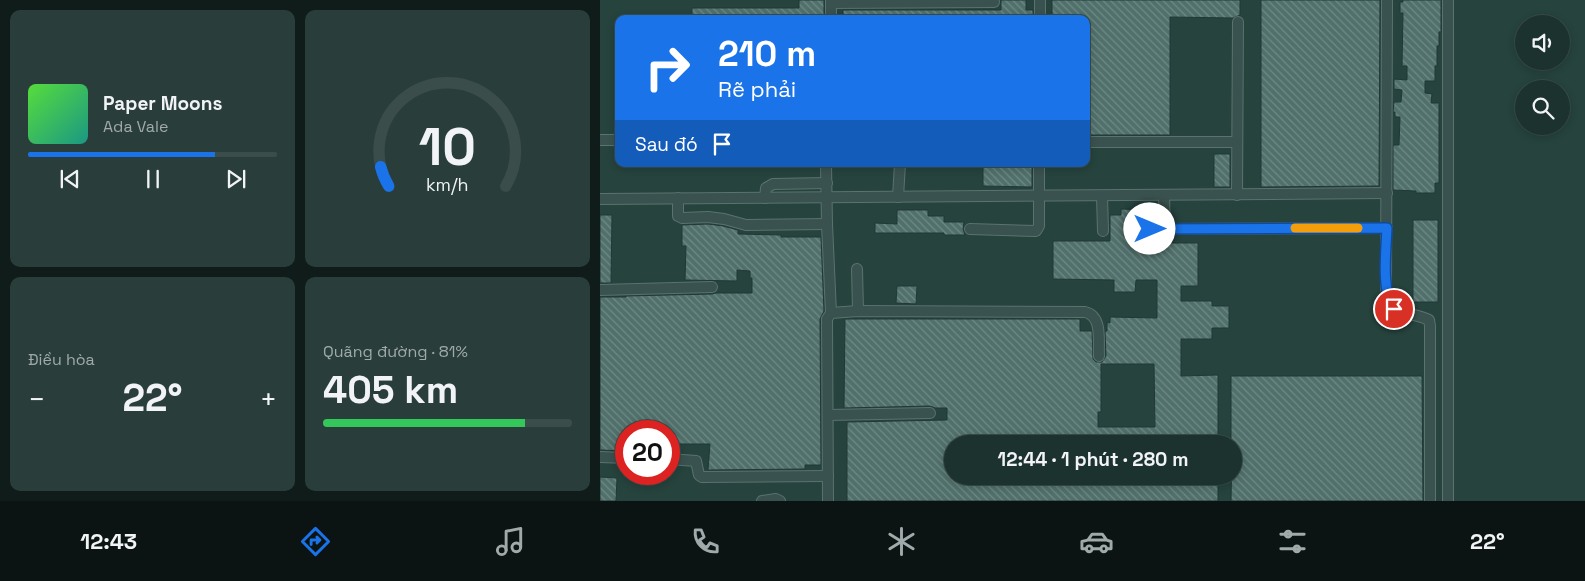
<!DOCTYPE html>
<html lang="vi">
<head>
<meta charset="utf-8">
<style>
	:root { --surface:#1c322e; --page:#293e3a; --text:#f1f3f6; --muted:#a0aaaa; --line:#3a4d4a; --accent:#1a73e8 }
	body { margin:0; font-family:"Space Grotesk",sans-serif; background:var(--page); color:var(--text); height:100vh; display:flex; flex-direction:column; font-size:19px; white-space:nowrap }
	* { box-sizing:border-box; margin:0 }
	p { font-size:16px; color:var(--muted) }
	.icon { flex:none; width:28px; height:28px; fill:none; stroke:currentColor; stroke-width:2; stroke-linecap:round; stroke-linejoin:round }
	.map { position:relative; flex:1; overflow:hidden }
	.details { display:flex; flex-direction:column; gap:10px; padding:10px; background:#0f1c19; width:600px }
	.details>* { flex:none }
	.hud { position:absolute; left:15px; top:15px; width:475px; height:152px; border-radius:10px; box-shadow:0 2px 8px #0003,0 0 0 1px var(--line); background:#1a73e8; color:#fff; overflow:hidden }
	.controls { position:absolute; left:915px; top:15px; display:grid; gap:10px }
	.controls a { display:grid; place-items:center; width:55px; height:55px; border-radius:50%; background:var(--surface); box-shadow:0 2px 8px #0003,0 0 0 1px var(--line); font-size:25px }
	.speed { position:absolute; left:15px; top:420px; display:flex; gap:10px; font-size:25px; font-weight:700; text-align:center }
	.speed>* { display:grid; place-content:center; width:65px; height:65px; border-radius:50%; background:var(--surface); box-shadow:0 2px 8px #0003,0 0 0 1px var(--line); line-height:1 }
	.speed .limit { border:8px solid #d22; background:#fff; color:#111 }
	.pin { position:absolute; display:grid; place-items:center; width:42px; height:42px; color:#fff; margin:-21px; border:2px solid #fff; border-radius:50%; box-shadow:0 1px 5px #0007 }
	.me { position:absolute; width:55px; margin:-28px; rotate:90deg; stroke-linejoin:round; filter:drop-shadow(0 0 4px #0008) }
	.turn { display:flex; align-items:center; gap:18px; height:105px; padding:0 20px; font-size:22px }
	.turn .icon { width:65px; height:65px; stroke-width:2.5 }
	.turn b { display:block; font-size:35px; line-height:42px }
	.then { display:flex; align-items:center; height:48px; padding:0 20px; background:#0003; gap:10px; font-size:19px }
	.big { font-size:38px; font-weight:800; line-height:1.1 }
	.details .tile { flex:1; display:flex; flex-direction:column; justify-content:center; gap:8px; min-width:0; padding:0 18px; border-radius:10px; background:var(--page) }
	.details .dial { align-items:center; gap:0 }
	.dial svg { height:130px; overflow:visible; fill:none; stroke:var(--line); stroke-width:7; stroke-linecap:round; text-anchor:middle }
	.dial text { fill:var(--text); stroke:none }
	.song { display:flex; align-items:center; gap:15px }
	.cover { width:60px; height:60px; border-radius:8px; background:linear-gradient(135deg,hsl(110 70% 55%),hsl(170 70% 35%)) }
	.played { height:5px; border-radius:2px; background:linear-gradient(90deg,var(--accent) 75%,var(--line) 75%) }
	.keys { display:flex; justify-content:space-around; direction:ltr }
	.heat { display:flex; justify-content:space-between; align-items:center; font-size:28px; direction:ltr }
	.charge { height:8px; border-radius:4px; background:linear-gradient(90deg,#34c759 81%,var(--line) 0) }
	.details .tiles { flex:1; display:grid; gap:10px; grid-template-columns:repeat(2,1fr) }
	.trip { position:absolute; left:344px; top:435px; width:298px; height:50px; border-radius:25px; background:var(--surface); box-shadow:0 2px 8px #0003,0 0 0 1px var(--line); font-weight:800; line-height:50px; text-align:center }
	.tab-bar { display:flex; height:80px; justify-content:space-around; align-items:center; background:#0b1412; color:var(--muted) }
	.tab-bar .icon { width:35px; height:35px }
	.tab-bar .selected { color:var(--accent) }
	.tab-bar b { font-size:22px; color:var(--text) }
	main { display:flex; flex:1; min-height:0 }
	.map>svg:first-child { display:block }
	.building { fill:url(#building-back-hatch); stroke:#213936; fill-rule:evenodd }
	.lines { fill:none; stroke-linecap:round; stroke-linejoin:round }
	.minor-casing { stroke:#5b726f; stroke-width:12 }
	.minor { stroke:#3a524f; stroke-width:10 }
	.route-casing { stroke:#114b97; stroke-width:12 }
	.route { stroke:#1a73e8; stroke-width:9 }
	.slow { stroke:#f59e0b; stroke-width:9 }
</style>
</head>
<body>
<main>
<section class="details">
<div class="tiles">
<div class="tile">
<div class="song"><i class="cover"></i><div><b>Paper Moons</b><p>Ada Vale</p></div></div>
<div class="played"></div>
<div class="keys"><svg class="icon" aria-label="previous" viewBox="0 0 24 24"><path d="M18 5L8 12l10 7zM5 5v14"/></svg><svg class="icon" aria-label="pause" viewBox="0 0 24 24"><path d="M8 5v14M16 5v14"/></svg><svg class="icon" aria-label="next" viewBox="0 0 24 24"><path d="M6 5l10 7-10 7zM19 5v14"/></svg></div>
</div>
<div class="tile dial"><svg viewBox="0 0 100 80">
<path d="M14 69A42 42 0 1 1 86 69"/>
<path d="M14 69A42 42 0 0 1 9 57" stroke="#1a73e8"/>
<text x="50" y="56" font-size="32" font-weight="700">10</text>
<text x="50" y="72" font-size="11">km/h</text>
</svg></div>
<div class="tile"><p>Điều hòa</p>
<div class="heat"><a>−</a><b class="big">22°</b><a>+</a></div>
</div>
<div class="tile"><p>Quãng đường · 81%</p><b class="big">405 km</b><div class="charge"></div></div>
</div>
</section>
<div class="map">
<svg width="985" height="501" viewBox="0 0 985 501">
	<defs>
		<pattern id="building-back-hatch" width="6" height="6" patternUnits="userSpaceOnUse" patternTransform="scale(1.25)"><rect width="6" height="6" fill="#51706b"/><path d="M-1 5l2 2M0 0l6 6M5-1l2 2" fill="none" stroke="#6f8a85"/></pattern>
	</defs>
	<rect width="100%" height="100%" fill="#26433e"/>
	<g class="building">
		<polygon points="199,0 224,0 224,19 92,19 92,8 199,8"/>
		<polygon points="401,0 426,0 426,10 433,10 433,19 243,19 243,10 401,10"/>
		<polygon points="452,0 640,0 640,15 633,18 570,17 570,135 487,135 486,19 452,19"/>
		<polygon points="661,0 780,0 779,186 661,187"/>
		<polygon points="803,0 841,0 841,32 839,32 839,46 837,46 837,66 835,66 835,81 825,81 825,93 832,94 831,103 839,103 839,183 835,183 835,193 816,193 816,191 793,190 793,145 799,145 800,117 795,117 795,112 793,112 794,102 801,102 802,90 794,89 794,79 807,80 807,66 802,66 803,13 800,13 800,2 803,2"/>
		<rect x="614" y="154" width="16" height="33"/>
		<polygon points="383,164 432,164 432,187 383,186"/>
		<path d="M521,209L547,210V223L543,229L547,235V240H569V243H598V286H581V301H612V306H629V328H612V339H581V376L618,375V444H352V476H618V501H247V422L347,420V408H335L330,406L244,408L245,319H480V331H492L493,359L496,362H502L506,356L505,331H507V322L510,323V317L557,318V280H536L535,292H514V280L453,279V241H510V215H521ZM501,364H554L555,427H498V412H501Z"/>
		<polygon points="297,210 328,210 328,216 344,216 344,222 364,222 363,229 365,235 344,235 344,233 275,233 275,223 297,224"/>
		<polygon points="0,215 12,215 11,283 0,283"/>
		<rect x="813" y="220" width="25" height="82"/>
		<polygon points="108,224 123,226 138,230 138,234 181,235 181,237 221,237 224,311 220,319 221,465 205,465 205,469 108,470 110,444 69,444 69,431 26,431 26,451 0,450 0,297 26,297 26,296 112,294 116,293 152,293 152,278 150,278 150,271 137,270 137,281 85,280 86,246 82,246 82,225"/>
		<polygon points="297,286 317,286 316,304 296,303"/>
		<polygon points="631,376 822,376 823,501 631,501 632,444 631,444"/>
		<polygon points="0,477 17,478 16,501 0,501"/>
	</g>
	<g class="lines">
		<g class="minor-casing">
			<g id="minor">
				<path d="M787,0L786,288C787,293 788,299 790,303C795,315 817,313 829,320L830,326V501"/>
				<polyline points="848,0 848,501"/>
				<polyline points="231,3 394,2"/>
				<polyline points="231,19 231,0"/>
				<polyline points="440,19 440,0"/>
				<polyline points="0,140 19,140"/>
				<polyline points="486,142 637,142"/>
				<polyline points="226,164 227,224 231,313"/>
				<polyline points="564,195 565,229"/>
				<polyline points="637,195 638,22"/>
				<polyline points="502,196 503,231"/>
				<polyline points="298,197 300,164"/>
				<polyline points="78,198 78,216 82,218 108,217 124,219 146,225 227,224"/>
				<polyline points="165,198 166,188 173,184 227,183"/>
				<polyline points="0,199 787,193"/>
				<polyline points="370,229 436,231 439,226 439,164"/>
				<polyline points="550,229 787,228"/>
				<polyline points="257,269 258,311"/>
				<polyline points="0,290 112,287"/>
				<polyline points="228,415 330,413"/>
				<polyline points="0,457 26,458"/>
				<polyline points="69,459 96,461 99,475 102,477 228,476"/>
				<polyline points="162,501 176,499 180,501"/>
				<path d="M228,501L227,319L231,313L258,311L485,312C503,316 498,341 499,356"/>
			</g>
		</g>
		<use href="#minor" class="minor"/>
	</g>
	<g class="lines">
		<g class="route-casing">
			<path id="route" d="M550,229L787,228C786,250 781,292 794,309"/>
		</g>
		<use href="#route" class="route"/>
		<polyline class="slow" points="695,228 758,228"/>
	</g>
</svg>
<div class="controls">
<a><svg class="icon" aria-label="sound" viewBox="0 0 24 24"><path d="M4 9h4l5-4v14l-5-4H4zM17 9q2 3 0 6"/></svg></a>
<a><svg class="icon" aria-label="search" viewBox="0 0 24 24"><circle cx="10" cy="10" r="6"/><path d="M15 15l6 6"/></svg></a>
</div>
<div class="speed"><div class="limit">20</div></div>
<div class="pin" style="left:794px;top:309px;background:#d93025"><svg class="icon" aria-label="arrive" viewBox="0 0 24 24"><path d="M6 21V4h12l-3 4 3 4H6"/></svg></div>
<svg class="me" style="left:550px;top:229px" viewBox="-20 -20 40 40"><circle r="19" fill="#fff"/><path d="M0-13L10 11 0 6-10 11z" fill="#1a73e8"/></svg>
<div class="trip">12:44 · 1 phút · 280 m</div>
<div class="hud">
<div class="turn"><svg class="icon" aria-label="right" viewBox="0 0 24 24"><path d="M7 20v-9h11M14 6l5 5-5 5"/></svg><div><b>210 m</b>Rẽ phải</div></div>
<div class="then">Sau đó<svg class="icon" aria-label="arrive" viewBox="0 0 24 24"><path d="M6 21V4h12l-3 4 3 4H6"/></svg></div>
</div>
</div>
</main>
<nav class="tab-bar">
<b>12:43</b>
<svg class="icon selected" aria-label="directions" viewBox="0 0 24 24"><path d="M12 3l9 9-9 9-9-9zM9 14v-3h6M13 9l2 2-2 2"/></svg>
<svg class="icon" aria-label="music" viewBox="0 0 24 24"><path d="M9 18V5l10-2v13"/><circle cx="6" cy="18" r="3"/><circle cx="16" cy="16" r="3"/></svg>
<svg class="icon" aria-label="phone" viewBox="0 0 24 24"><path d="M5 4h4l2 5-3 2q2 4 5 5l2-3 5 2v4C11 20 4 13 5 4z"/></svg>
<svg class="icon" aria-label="climate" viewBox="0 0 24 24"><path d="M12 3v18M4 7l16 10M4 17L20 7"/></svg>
<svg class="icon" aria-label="car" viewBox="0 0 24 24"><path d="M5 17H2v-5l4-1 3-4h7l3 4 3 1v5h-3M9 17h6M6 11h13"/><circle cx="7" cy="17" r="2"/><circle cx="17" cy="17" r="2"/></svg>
<svg class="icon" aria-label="filters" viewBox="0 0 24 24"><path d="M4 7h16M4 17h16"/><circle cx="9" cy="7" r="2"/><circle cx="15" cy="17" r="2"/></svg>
<b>22°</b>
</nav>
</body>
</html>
